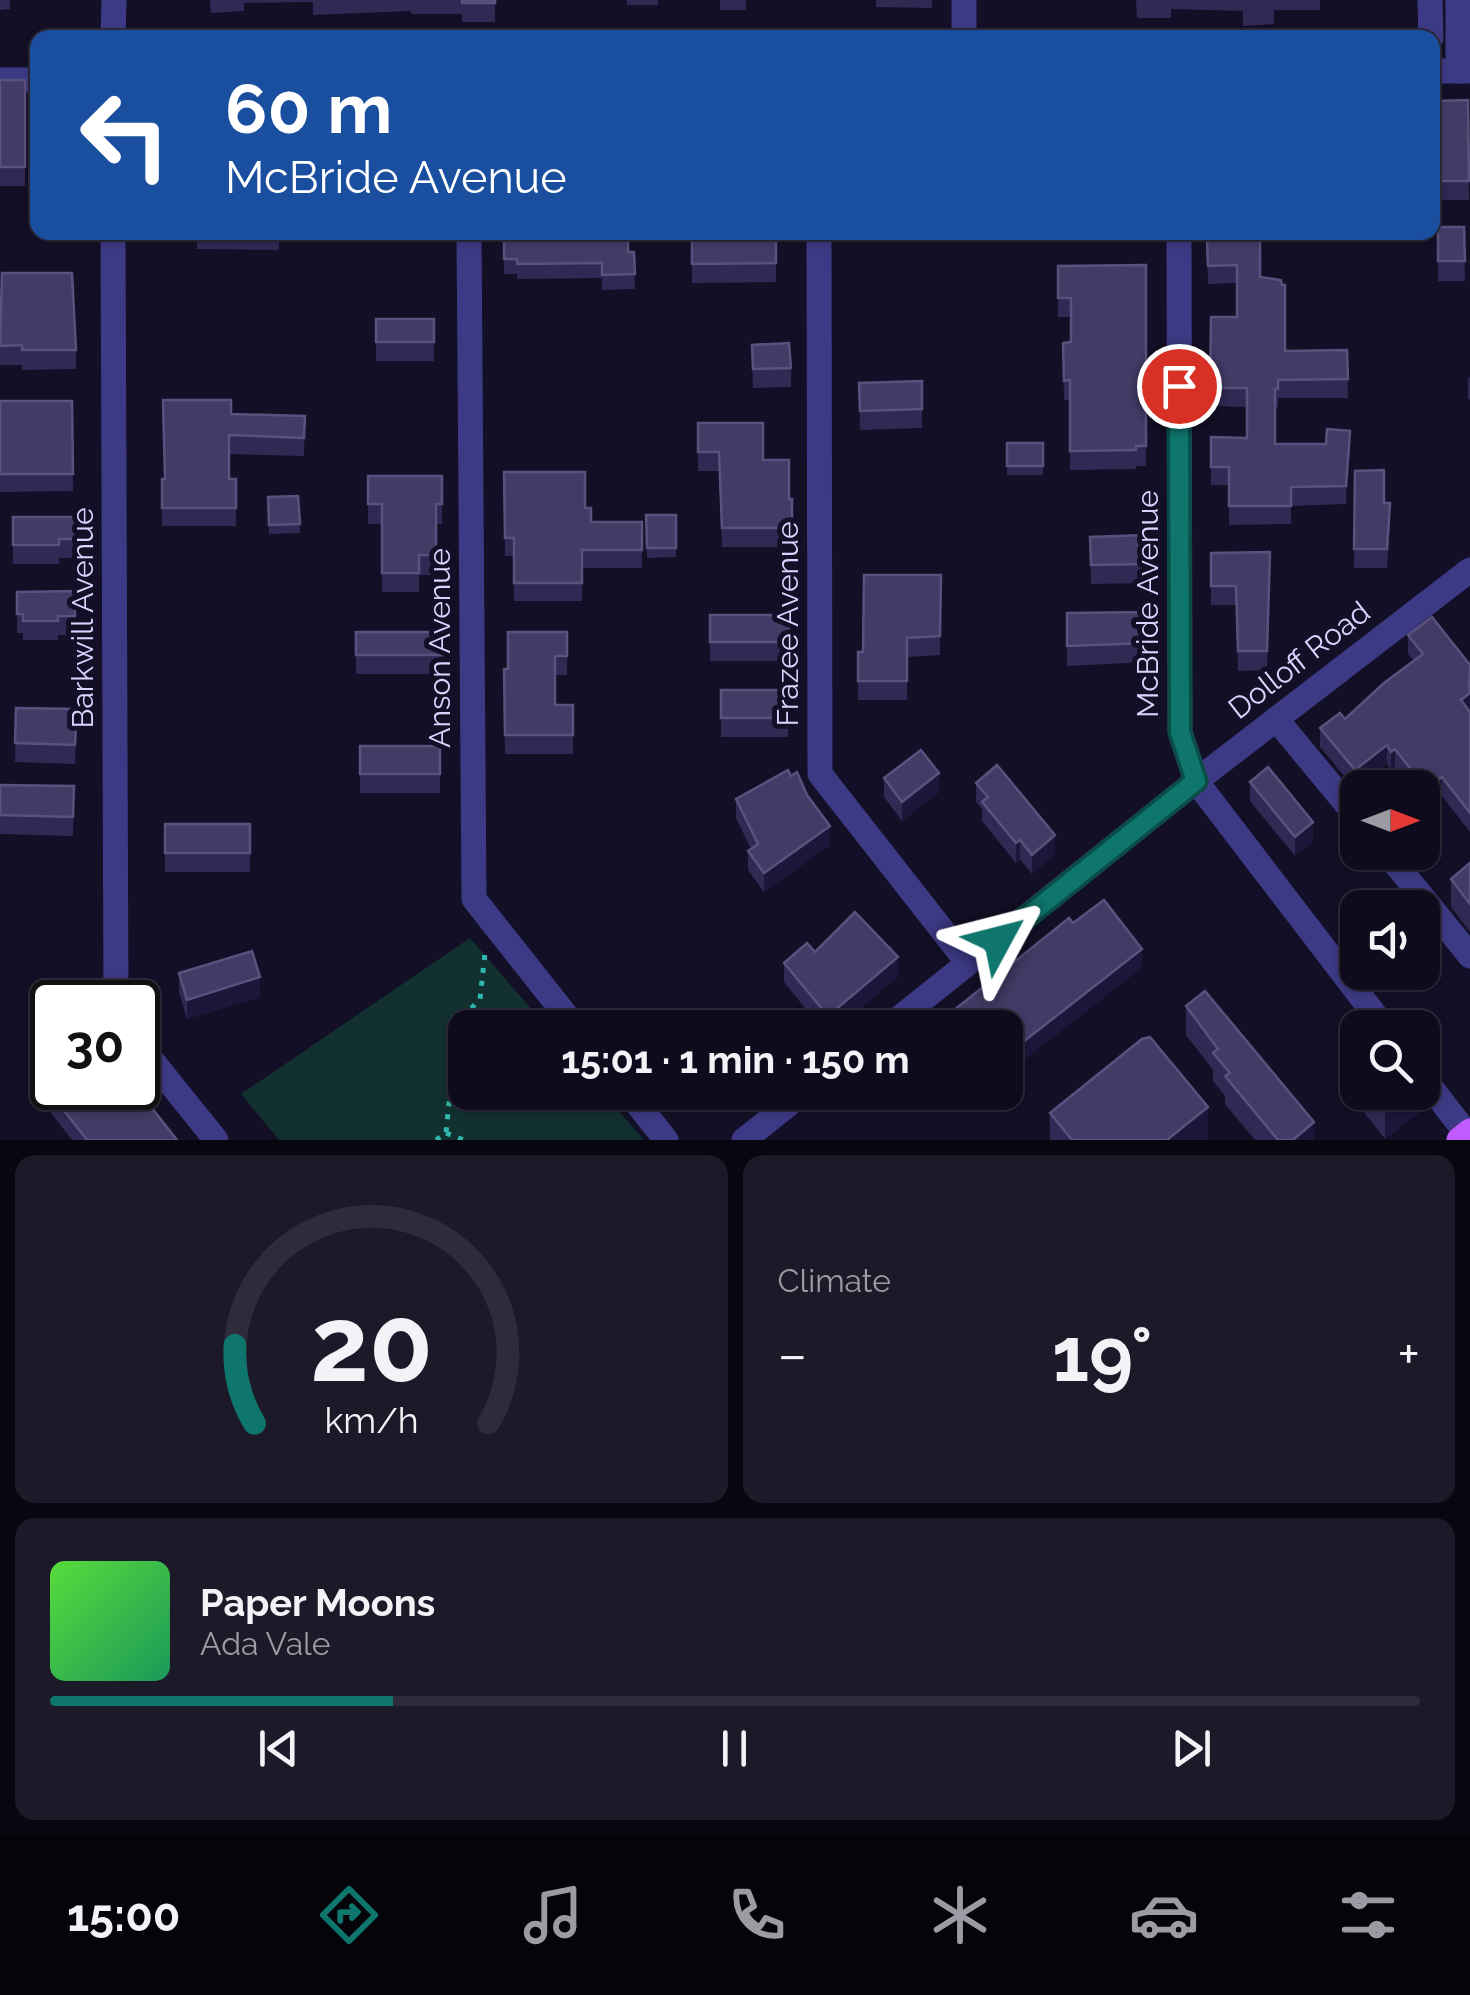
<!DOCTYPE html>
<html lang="en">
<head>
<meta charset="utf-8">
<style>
	:root { --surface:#0e0b1c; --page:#1c1929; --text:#f1f3f6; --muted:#9b9ba3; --line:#2e2b3b; --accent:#0f766e }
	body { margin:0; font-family:Raleway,sans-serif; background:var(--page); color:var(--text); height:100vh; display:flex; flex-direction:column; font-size:38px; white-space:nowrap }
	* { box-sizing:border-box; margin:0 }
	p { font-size:32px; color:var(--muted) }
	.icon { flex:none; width:55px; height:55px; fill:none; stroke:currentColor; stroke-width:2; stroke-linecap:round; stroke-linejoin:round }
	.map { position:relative; height:1140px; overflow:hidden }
	.side { display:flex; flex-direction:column; gap:15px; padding:15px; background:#08060f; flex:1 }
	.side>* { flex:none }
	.guide { position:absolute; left:30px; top:30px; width:1410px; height:210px; border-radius:20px; box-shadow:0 2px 8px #0004,0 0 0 2px var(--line); background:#1a4fa0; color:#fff; overflow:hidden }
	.needle { width:65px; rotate:90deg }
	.controls { position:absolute; left:1340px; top:770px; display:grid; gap:20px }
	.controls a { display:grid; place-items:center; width:100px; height:100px; border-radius:20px; background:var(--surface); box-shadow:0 2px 8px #0004,0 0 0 2px var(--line); font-size:50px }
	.speed { position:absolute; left:30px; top:980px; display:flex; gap:20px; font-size:50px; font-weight:700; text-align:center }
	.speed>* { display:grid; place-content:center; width:130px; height:130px; border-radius:50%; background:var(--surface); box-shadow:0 2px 8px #0004,0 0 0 2px var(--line); line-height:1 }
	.speed .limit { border:5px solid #111; border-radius:15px; background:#fff; color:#111 }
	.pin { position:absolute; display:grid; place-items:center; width:85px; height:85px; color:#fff; margin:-42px; border:5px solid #fff; border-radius:50%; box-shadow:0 2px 10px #0007 }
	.me { position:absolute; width:110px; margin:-55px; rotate:52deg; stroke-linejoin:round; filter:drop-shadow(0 0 8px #0008) }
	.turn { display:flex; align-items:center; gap:35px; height:210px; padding:0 30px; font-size:45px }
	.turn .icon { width:130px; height:130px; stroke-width:2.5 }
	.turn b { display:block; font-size:70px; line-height:85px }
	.big { font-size:75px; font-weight:700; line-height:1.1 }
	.side .widget { flex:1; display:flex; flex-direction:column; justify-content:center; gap:15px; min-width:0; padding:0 35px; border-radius:20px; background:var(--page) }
	.side .dial { align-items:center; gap:0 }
	.dial svg { height:260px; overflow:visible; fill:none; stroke:var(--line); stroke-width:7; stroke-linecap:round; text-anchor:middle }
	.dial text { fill:var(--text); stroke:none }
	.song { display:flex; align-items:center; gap:30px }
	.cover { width:120px; height:120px; border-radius:15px; background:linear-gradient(135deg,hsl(110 70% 55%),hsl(150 70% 35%)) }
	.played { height:10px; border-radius:5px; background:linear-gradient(90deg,var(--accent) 25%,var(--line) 25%) }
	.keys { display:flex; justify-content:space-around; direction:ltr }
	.heat { display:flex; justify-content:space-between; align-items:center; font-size:55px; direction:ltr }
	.side .tiles { flex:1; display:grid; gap:15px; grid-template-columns:1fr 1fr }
	.widget:last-child { grid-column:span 2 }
	.trip { position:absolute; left:448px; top:1010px; width:575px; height:100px; border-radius:20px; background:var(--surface); box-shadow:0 2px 8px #0004,0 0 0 2px var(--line); font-weight:700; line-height:100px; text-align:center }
	.menu { display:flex; height:160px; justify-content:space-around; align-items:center; background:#06040b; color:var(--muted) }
	.menu .icon { width:70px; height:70px }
	.menu .selected { color:var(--accent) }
	.menu b { font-size:45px; color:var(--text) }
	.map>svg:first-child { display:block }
	.green { fill:#12302f }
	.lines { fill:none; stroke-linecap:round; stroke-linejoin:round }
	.path { stroke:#2fb8b0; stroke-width:5; stroke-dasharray:5 8; stroke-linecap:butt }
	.minor { stroke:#3d3a85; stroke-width:25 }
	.major { stroke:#c25bff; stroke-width:25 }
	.wall { fill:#312854 }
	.shaded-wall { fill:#1d163a }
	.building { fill:#433a66; stroke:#5a527e; stroke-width:2.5 }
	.route-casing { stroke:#0a4d48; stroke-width:25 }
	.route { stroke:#0f766e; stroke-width:18 }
	.labels { text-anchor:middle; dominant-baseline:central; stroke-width:10; stroke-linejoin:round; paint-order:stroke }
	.street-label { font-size:30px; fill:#d9d4ff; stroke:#130f26 }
</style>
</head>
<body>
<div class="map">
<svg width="1470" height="1140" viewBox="0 0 1470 1140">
	<rect width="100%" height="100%" fill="#130f26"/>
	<polygon class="green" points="470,938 547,1027 465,1028 465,1092 603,1093 644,1140 279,1140 241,1094"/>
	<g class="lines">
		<g class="path">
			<polyline points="446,1133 464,1140"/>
			<polyline points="436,1140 446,1133 457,1024 480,999 485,953"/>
		</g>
		<g class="minor">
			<polyline points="1430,0 1431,38"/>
			<polyline points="1458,0 1458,71"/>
			<polyline points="113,38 114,0"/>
			<polyline points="964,38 964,0"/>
			<polyline points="1432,71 1470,71"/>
			<polyline points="0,80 38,80"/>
			<polyline points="113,232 116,1002"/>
			<polyline points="469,232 474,899 576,1028"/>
			<polyline points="819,232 820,774 968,963"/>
			<polyline points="1179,232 1180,732 1196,781 1385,1028"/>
			<polyline points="1276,719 1358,818"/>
			<polyline points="1386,852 1470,956"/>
			<polyline points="887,1028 1196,781 1470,570"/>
			<polyline points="138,1043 216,1140"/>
			<polyline points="1422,1076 1470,1138"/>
			<polyline points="628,1092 666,1140"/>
			<polyline points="744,1140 804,1092"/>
		</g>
		<polyline class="major" points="1459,1140 1470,1131"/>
	</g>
	<g class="wall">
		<polygon points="0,0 10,0 10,9 0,10"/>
		<polygon points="210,0 495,0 495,22 462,22 462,14 411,14 411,11 313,15 313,2 244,3 244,11 211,13"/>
		<rect x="627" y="0" width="31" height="5"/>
		<rect x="720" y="0" width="26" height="10"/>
		<polygon points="876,0 932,0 932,8 876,7"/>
		<polygon points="1136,0 1320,0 1320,10 1274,10 1274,24 1243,26 1243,11 1171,9 1171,18 1137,18"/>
		<rect x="0" y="80" width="25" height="106"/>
		<polygon points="1468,100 1469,200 1439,200 1439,172 1432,172 1432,112 1438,112"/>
		<polygon points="1438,227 1464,227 1465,281 1438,281"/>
		<polygon points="197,232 279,232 279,250 197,249"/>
		<polygon points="692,232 776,232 776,282 692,283"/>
		<polygon points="603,236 628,252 634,252 635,289 602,290 602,278 517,279 517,274 504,274 504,238"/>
		<polygon points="1207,241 1260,277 1285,351 1347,350 1348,398 1278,398 1278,407 1275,407 1275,444 1350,450 1346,504 1291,506 1291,524 1229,525 1229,485 1211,485 1211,437 1247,438 1247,407 1210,406 1211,317 1237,317 1237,283 1208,284"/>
		<polygon points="1146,265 1146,466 1136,466 1136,469 1070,470 1070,400 1064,400 1063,343 1071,342 1071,317 1058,317 1058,266"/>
		<polygon points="0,317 76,350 76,369 22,370 22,365 0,365"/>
		<rect x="376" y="319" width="58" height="42"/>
		<polygon points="752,345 791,368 791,387 753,388"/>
		<polygon points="1470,377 1470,400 1468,398 1468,378"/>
		<polygon points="922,381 922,428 860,430 859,383"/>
		<polygon points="0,401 72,401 73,491 0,492"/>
		<polygon points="231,414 305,416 304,456 229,454 229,479 236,479 236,526 162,526 162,479 165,479"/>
		<polygon points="698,423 763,460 789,499 792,499 792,547 722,547 719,471 698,471"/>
		<rect x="1007" y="443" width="36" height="32"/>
		<polygon points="1355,471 1384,503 1390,522 1387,568 1354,568"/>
		<polygon points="504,472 585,508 591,522 642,522 642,568 582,568 582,601 514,601 514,556 505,556"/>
		<polygon points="368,476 442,476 442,524 436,524 436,575 419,575 419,592 382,592 382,524 368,524"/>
		<polygon points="298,496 300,533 269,534 268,497"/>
		<polygon points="646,515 676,515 676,557 647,558"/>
		<polygon points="13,517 75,517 75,558 59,558 59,564 13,564"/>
		<polygon points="1145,535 1146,583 1091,584 1090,537"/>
		<polygon points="1270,552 1267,670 1238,671 1236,605 1211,605 1211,553"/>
		<polygon points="941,575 940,655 907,657 907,700 858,700 858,652 863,652"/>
		<polygon points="75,591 75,635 58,635 58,640 23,640 23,633 17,633 17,592"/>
		<polygon points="1148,612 1148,662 1067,666 1067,613"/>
		<rect x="710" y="615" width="79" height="46"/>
		<rect x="356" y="632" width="87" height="42"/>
		<polygon points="567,632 567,675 555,675 555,705 573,705 573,754 505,754 504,669 508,669"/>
		<polygon points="1408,635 1470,665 1470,832 1442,796 1426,808 1422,803 1422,788 1411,788 1395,768 1391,770 1387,764 1355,789 1320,747 1320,728 1345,719 1414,661 1408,654"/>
		<rect x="721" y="690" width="67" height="47"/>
		<polygon points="16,708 77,709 75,764 15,762"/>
		<rect x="360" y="746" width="80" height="47"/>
		<polygon points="884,778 939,792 902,821 884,797"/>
		<polygon points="1250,782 1313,841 1295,856 1250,801"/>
		<polygon points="976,783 1055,854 1032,874 1020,859 1016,863 982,821 982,809 976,802"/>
		<polygon points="0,785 74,786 73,836 0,834"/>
		<polygon points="736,799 830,845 764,892 748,870 748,851 751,849 736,818"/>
		<rect x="165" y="824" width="85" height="48"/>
		<polygon points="1470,863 1470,932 1451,907 1451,879"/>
		<polygon points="815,952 898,976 838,1028 821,1028 784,982 784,963"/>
		<polygon points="179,973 260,997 187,1019 179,992"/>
		<polygon points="1186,1006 1314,1140 1255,1140 1225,1104 1225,1096 1213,1081 1213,1070 1186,1035"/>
		<polygon points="1358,1028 1358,1092 1422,1092 1425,1108 1385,1139 1352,1097 1352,1069 1356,1066 1348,1057 1348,1029"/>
		<polygon points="38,1077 139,1102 177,1140 72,1140 38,1096"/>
		<polygon points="970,1092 993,1092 984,1100 980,1095 975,1099"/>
		<polygon points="1050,1113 1208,1140 1050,1140"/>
	</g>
	<g class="shaded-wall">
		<polygon points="1350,431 1350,450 1346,504 1346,486"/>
		<polygon points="1470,679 1470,712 1461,700"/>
		<polygon points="1387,745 1387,764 1355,789 1355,770"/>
		<polygon points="1395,749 1395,768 1391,770 1391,752"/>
		<polygon points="939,773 939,792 902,821 902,802"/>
		<polygon points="1442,777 1442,796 1426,808 1426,789"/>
		<polygon points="1313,822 1313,841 1295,856 1295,837"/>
		<polygon points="830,826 830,845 764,892 764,873"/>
		<polygon points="1055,835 1055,854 1032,874 1032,855"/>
		<polygon points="1020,840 1020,859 1016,863 1016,843"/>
		<polygon points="1142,949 1142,968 1005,1075 1005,1056"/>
		<polygon points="898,957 898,976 838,1028 828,1028 828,1016"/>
		<polygon points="260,977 260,997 187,1019 187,1000"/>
		<polygon points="1425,1080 1425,1108 1385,1139 1385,1111 1408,1092 1422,1092 1422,1081"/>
		<polygon points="984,1092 993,1092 984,1100"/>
		<polygon points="1208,1107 1208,1140 1168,1140 1168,1139"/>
		<polygon points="1314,1122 1314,1140 1293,1140"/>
	</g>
	<g class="building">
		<rect x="462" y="0" width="33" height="3"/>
		<rect x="0" y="80" width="25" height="87"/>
		<polygon points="1468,100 1469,181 1439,181 1439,153 1432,153 1432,112 1438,112 1438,101"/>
		<polygon points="1438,227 1464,227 1465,261 1438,261"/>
		<polygon points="603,232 628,232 628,252 634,252 635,274 602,275 602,263 517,264 517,259 504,259 504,238 603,236"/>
		<polygon points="692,232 776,232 776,263 692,264"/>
		<polygon points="1260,240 1260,277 1281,280 1282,285 1285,285 1285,351 1347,350 1348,379 1278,380 1278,389 1275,389 1275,444 1326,444 1327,429 1350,431 1346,486 1291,487 1291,506 1229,506 1229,467 1211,467 1211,437 1247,438 1247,388 1210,388 1211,317 1237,317 1237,265 1208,266 1207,241"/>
		<polygon points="1146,265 1146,446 1136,446 1136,450 1070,451 1070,380 1064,381 1063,343 1071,342 1071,298 1058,298 1058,266"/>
		<polygon points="2,273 72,273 76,350 22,350 22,345 0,346"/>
		<rect x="376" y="319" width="58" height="23"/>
		<polygon points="789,343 791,368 753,369 752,345"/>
		<polygon points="922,381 922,409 860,411 859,383"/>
		<polygon points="163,400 231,400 231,414 305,416 304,438 229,435 229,479 236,479 236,508 162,508 162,479 165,479"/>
		<polygon points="0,401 72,401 73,474 0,474"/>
		<polygon points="698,423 763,423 763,460 789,460 789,499 792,499 792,528 722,528 719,452 698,452"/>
		<rect x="1007" y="443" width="36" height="23"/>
		<polygon points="1384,470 1384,503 1390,503 1387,549 1354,549 1355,471"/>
		<polygon points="504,472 585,472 585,508 591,508 591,522 642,522 642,550 582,550 582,583 514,583 514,538 505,538"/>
		<polygon points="368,476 442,476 442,504 436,504 436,555 419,555 419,573 382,573 382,504 368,504"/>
		<polygon points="298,496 300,524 269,525 268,497"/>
		<polygon points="646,515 676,515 676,548 647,548"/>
		<polygon points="13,517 75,517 75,539 59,539 59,545 13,545"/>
		<polygon points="1145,535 1146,564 1091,565 1090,537"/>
		<polygon points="1270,552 1267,651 1238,651 1236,586 1211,586 1211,553"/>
		<polygon points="864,575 941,575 940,636 907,638 907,681 858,681 858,652 863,652"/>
		<polygon points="75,591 75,616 58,616 58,621 23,621 23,614 17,614 17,592"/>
		<polygon points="1148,612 1148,643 1067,646 1067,613"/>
		<rect x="710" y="615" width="79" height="27"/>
		<polygon points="1432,617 1470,665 1470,679 1469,680 1470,693 1461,700 1470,712 1470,813 1442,777 1426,789 1395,749 1391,752 1387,745 1355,770 1320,728 1340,713 1345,719 1384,683 1423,654 1408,635"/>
		<rect x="356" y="632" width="87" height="23"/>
		<polygon points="508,632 567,632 567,656 555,656 555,705 573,705 573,735 505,735 504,669 508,669"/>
		<rect x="721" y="690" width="67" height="28"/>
		<polygon points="16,708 77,709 75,745 15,743"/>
		<rect x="360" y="746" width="80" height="28"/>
		<polygon points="921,750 939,773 902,802 884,778"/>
		<polygon points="997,765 1055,835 1032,855 1020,840 1016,843 982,802 988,797 976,783"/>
		<polygon points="1268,767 1313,822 1295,837 1250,782"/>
		<polygon points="788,770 791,776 797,772 807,795 830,826 764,873 748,851 758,844 736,799"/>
		<polygon points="0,785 74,786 73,817 0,815"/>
		<rect x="165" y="824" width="85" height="29"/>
		<polygon points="1470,863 1470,904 1451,879"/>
		<polygon points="1104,900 1142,949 1005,1056 1005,1028 933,1027 1069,918 1073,923"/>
		<polygon points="855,912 898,957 828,1016 784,963 807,943 815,952"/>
		<polygon points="252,951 260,977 187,1000 179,973"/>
		<polygon points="1205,991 1314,1122 1293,1140 1278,1140 1225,1076 1230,1073 1213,1053 1218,1049 1186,1006"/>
		<polygon points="1371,1012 1383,1028 1358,1028 1358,1041 1348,1029"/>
		<polygon points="1150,1037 1208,1107 1168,1139 1169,1140 1072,1140 1050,1113 1142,1039"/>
		<polygon points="52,1066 52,1088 128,1088 139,1102 144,1098 177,1140 87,1140 38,1077"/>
		<polygon points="1371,1092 1408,1092 1385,1111"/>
	</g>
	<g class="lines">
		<g class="route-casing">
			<polyline id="route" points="998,940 1196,781 1180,732 1179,386"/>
		</g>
		<use href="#route" class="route"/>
	</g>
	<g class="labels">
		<g class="street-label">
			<text transform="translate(1147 604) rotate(-90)">McBride Avenue</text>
			<text transform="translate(82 618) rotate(-90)">Barkwill Avenue</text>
			<text transform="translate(787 624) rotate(-90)">Frazee Avenue</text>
			<text transform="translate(439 648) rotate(-90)">Anson Avenue</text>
			<text transform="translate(1299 660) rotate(-38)">Dolloff Road</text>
		</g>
	</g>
</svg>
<div class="controls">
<a><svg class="needle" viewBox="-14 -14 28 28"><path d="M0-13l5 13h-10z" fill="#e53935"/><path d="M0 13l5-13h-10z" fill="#9b9ba3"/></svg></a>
<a><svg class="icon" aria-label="sound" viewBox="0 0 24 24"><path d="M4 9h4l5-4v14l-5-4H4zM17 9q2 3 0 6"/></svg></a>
<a><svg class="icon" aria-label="search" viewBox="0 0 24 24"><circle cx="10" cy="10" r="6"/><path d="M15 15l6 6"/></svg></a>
</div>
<div class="speed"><div class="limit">30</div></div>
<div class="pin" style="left:1179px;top:386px;background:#d93025"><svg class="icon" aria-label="arrive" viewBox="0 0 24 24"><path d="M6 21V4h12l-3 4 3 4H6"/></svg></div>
<svg class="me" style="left:998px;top:940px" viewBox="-20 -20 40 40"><path d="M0-17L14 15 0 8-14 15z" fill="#0f766e" stroke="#fff" stroke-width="4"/></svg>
<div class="trip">15:01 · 1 min · 150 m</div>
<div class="guide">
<div class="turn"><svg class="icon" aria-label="left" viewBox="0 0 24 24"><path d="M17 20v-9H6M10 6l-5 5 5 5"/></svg><div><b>60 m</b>McBride Avenue</div></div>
</div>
</div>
<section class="side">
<div class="tiles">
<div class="widget dial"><svg viewBox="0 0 100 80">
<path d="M14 69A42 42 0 1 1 86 69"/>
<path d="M14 69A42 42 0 0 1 8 45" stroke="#0f766e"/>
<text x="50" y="56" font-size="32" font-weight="700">20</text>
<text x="50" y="72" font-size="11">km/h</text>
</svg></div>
<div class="widget"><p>Climate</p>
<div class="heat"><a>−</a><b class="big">19°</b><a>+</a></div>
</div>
<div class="widget">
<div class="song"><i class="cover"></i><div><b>Paper Moons</b><p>Ada Vale</p></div></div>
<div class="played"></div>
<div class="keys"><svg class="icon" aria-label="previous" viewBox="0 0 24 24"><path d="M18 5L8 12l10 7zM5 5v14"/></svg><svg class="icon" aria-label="pause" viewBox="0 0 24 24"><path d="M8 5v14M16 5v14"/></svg><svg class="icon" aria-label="next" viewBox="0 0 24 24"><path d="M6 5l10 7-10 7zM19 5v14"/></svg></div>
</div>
</div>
</section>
<nav class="menu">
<b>15:00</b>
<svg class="icon selected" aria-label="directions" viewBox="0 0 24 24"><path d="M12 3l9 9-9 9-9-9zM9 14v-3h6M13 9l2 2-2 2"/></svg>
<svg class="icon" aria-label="music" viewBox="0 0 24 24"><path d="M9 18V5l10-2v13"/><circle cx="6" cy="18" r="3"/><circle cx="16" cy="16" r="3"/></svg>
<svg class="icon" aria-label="phone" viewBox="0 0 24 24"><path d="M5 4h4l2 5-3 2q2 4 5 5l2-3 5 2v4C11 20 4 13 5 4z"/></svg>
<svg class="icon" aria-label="climate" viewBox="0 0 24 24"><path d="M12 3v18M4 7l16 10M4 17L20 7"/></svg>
<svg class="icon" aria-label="car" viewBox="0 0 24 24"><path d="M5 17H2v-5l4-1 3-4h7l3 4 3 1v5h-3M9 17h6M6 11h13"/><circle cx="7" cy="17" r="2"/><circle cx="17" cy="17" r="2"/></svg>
<svg class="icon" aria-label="filters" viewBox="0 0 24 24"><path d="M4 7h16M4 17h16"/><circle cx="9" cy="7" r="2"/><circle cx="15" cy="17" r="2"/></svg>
</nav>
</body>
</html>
